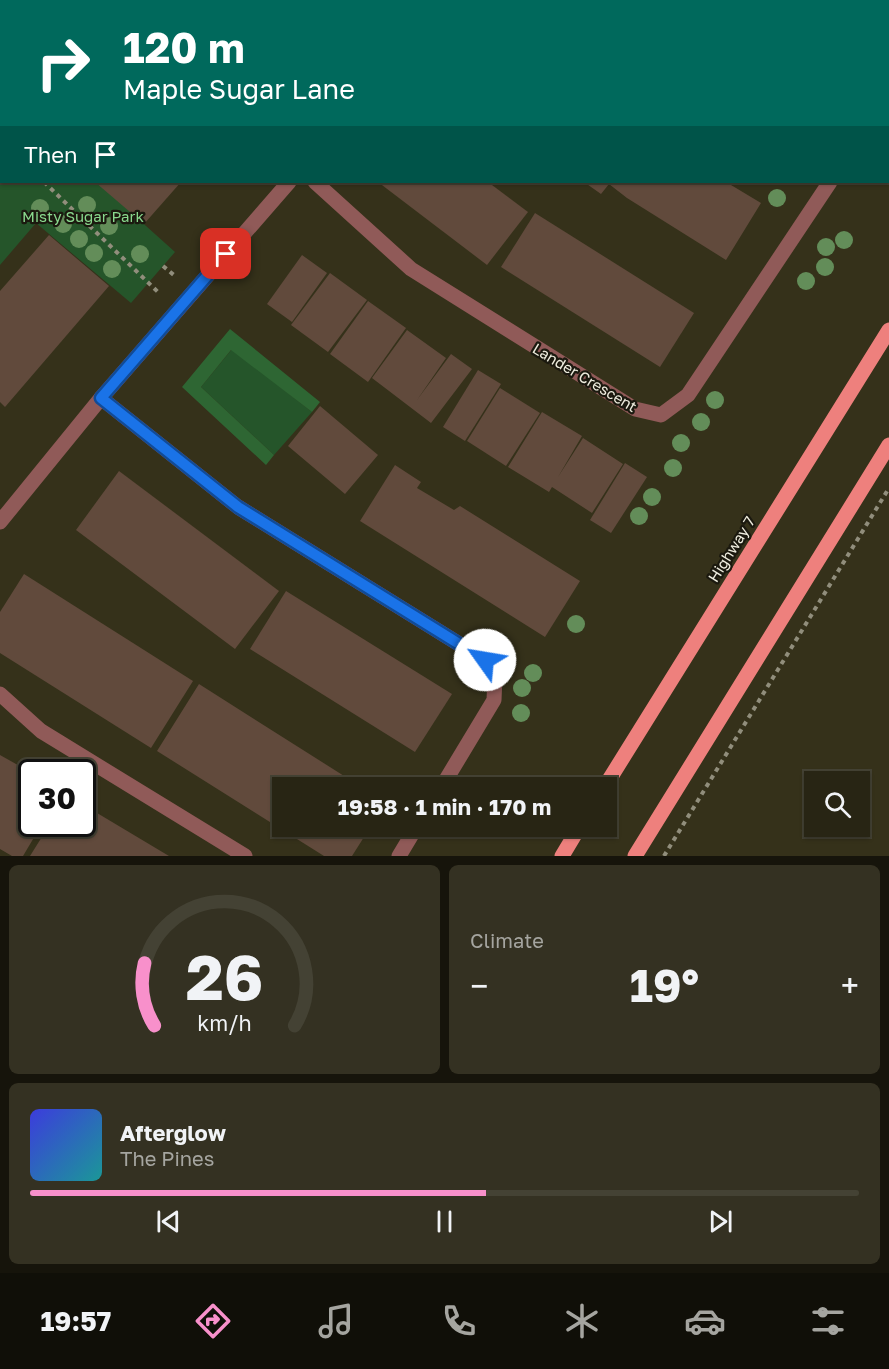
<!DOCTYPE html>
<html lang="en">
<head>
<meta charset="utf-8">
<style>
	:root { --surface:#282514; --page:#343122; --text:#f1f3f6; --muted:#a5a5a0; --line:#444234; --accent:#f890cb }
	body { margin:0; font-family:"Golos Text",sans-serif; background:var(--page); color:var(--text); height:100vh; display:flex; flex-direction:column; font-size:22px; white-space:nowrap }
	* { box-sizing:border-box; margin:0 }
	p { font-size:20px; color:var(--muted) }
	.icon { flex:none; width:33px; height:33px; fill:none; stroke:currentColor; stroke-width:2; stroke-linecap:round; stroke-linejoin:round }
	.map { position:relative; height:856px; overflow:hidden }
	.sheet { display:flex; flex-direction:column; gap:9px; padding:9px; background:#16140b; flex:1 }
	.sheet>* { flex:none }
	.guide { position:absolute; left:0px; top:0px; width:890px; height:183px; box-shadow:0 2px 4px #0004,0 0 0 2px var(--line); background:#00695c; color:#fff; overflow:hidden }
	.buttons { position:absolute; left:804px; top:771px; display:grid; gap:12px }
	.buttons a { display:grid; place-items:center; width:66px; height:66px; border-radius:0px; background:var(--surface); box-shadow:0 2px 4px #0004,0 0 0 2px var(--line); font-size:30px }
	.speed { position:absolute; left:18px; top:759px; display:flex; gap:12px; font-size:30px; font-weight:700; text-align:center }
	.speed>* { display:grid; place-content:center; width:78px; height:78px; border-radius:50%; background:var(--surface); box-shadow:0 2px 4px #0004,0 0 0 2px var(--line); line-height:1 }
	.speed .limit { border:3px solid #111; border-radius:9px; background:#fff; color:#111 }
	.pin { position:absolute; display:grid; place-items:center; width:51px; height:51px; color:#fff; margin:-26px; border-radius:12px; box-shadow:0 3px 9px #0006 }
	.me { position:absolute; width:66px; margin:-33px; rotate:302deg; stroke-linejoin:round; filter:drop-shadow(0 0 4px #0008) }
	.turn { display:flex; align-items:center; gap:21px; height:126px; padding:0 24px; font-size:27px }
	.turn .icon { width:78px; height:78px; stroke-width:2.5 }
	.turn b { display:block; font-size:42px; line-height:51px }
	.then { display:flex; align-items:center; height:57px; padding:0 24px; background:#0003; gap:12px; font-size:22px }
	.big { font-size:45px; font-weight:700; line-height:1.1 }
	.sheet .widget { flex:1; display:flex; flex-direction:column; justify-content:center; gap:9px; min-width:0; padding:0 21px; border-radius:9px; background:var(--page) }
	.sheet .dial { align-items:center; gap:0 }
	.dial svg { height:156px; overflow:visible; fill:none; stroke:var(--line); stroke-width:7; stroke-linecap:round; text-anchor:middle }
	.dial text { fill:var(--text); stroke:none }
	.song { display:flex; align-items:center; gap:18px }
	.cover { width:72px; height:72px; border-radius:9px; background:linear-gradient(135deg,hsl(240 70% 55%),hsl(180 70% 35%)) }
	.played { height:6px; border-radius:3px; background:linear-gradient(90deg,var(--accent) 55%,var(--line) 55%) }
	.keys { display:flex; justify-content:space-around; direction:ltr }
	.heat { display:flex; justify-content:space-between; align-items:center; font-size:33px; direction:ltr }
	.sheet .tiles { flex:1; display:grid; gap:9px; grid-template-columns:1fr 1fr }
	.widget:last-child { grid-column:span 2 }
	.trip { position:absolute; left:272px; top:777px; width:345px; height:60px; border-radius:0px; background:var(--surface); box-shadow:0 2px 4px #0004,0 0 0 2px var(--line); font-weight:700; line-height:60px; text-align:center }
	.tab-bar { display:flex; height:96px; justify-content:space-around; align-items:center; background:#100f08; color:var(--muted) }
	.tab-bar .icon { width:42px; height:42px }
	.tab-bar .on { color:var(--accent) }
	.tab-bar b { font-size:27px; color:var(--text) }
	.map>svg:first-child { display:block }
	.green { fill:#25552a }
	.forest { fill:#2e6633 }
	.building { fill:#614a3c }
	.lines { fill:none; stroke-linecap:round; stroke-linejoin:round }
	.path { stroke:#918e7c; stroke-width:4; stroke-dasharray:4.5 4.5; stroke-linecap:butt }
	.minor { stroke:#905a58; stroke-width:15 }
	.primary { stroke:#ee807d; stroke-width:15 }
	.tree { fill:#638d59 }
	.route-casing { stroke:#114b97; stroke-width:15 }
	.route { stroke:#1a73e8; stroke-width:10 }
	.labels { text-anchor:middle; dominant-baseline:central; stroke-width:4.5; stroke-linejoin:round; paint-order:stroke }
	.park-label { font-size:15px; fill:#89d88d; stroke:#1b190f }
	.street-label { font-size:15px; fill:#efeddf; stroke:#1b190f }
</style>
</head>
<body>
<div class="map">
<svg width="889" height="856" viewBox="0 0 889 856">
	<rect width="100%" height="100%" fill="#35311a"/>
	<g class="green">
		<polygon points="0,94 2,182 97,182 175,252 131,303 36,223 0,265"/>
		<polygon points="232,349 312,412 274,455 201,387"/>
	</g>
	<polygon class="forest" points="230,329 320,402 312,412 231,350 201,387 274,455 266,465 182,387"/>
	<g class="building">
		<polygon points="95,182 181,182 144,224"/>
		<polygon points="378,182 488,182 528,212 487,265"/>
		<polygon points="584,182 726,182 761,203 726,260 627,198 609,184 601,194"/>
		<polygon points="535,213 694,313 660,367 501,267"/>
		<polygon points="49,235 109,286 5,407 0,402 0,291"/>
		<polygon points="302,255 327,273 292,322 267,304"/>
		<polygon points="330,273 367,300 328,352 291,325"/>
		<polygon points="368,301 406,328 368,382 330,354"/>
		<polygon points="407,330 446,358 417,400 451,354 472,369 431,423 372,378"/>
		<polygon points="478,370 501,384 465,441 443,427"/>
		<polygon points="500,388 540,413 506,466 467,441"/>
		<polygon points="320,406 378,455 345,494 288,446"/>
		<polygon points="542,412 582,436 558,477 583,438 623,464 592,513 552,487 549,492 508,467"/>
		<polygon points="625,463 647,477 611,533 590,520"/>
		<polygon points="395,465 421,482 417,488 454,510 460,506 580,581 545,637 360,521"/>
		<polygon points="119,471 279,591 235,649 76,530"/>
		<polygon points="24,574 193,681 151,748 0,653 0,612"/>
		<polygon points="286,591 452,694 415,752 250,649"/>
		<polygon points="199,684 363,788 282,788 282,826 371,826 352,856 324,856 157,751"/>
		<polygon points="0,755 32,773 32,824 42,824 23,856 12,856 0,849"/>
		<polygon points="82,804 169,856 30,856 50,824 82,824"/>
	</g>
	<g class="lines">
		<g class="path">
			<polyline points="0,139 2,140"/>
			<polyline points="44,182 160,294"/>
			<polyline points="163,266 175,276"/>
			<polyline points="664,856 889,488"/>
		</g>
		<g class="minor">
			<polyline points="551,0 553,2"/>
			<polyline points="842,0 844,2"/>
			<polyline points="443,2 445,0"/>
			<polyline points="888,30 889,31"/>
			<polyline points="888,90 889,88"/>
			<polyline points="315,182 411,269 635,409 661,415 688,395 830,182"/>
			<polyline points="101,398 238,507 485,660 495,677 494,700 441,788"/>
			<polyline points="0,522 101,398 289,182"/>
			<polyline points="0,694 41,731 245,856"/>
			<polyline points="399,856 417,826"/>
		</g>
		<g class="primary">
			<polyline points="604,788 889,330"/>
			<polyline points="562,856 580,826"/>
			<polyline points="635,856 889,445"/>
		</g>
	</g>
	<g class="tree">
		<circle cx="777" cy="198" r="9"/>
		<circle cx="87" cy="205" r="9"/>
		<circle cx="40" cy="208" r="9"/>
		<circle cx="63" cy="224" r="9"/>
		<circle cx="109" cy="226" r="9"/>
		<circle cx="79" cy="239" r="9"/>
		<circle cx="844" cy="240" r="9"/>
		<circle cx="826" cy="247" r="9"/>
		<circle cx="94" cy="253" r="9"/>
		<circle cx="140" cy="254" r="9"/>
		<circle cx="825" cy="267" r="9"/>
		<circle cx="112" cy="269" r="9"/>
		<circle cx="806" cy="281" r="9"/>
		<circle cx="715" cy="400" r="9"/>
		<circle cx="701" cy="422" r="9"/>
		<circle cx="681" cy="443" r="9"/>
		<circle cx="673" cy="468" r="9"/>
		<circle cx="652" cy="497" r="9"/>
		<circle cx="639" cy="516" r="9"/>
		<circle cx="576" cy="624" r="9"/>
		<circle cx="533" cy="673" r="9"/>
		<circle cx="522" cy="688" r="9"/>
		<circle cx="521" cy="713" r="9"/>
	</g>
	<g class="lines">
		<g class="route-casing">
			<polyline id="route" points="226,254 101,398 238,507 485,660"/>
		</g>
		<use href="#route" class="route"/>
	</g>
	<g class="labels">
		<g class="park-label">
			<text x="83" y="216">Misty Sugar Park</text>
		</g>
		<g class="street-label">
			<text transform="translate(585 377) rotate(31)">Lander Crescent</text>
			<text transform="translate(731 549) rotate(-58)">Highway 7</text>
		</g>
	</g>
</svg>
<div class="buttons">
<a><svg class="icon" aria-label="search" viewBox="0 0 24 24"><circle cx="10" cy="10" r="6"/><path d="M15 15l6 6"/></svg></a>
</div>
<div class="speed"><div class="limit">30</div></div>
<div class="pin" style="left:226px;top:254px;background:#d93025"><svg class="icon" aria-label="arrive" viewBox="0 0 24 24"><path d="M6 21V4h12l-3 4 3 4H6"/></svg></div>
<svg class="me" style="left:485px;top:660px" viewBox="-20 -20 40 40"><circle r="19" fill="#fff"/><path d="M0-13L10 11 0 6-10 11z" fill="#1a73e8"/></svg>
<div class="trip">19:58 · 1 min · 170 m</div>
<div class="guide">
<div class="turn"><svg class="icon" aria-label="right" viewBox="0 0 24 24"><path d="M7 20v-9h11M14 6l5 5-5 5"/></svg><div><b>120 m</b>Maple Sugar Lane</div></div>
<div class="then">Then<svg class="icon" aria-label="arrive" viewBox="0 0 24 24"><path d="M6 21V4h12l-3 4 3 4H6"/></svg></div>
</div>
</div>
<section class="sheet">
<div class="tiles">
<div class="widget dial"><svg viewBox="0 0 100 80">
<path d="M14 69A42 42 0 1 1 86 69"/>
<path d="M14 69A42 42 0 0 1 9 37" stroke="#f890cb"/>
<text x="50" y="56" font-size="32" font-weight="700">26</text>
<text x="50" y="72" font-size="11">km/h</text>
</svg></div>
<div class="widget"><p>Climate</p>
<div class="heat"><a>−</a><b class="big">19°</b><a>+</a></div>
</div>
<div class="widget">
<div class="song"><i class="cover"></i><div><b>Afterglow</b><p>The Pines</p></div></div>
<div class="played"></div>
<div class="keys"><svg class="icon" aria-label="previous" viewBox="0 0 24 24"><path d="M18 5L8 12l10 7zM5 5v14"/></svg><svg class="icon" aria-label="pause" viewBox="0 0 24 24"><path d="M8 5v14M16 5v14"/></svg><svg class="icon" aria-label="next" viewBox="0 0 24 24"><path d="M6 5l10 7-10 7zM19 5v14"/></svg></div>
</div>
</div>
</section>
<nav class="tab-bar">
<b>19:57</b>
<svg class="icon on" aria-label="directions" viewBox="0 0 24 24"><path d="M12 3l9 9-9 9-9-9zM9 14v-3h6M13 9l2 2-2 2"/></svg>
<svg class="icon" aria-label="music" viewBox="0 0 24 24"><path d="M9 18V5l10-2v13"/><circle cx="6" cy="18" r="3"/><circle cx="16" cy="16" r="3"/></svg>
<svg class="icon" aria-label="phone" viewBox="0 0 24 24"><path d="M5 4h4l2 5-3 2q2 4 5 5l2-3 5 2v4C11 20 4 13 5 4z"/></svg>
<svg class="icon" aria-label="climate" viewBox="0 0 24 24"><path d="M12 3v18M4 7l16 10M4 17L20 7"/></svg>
<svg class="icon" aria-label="car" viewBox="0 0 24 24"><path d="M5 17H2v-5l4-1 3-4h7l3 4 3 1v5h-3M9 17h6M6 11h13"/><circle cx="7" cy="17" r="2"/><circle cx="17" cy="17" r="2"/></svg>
<svg class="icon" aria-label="filters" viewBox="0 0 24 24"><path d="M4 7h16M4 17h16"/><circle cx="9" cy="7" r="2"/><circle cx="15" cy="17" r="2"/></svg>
</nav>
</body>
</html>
